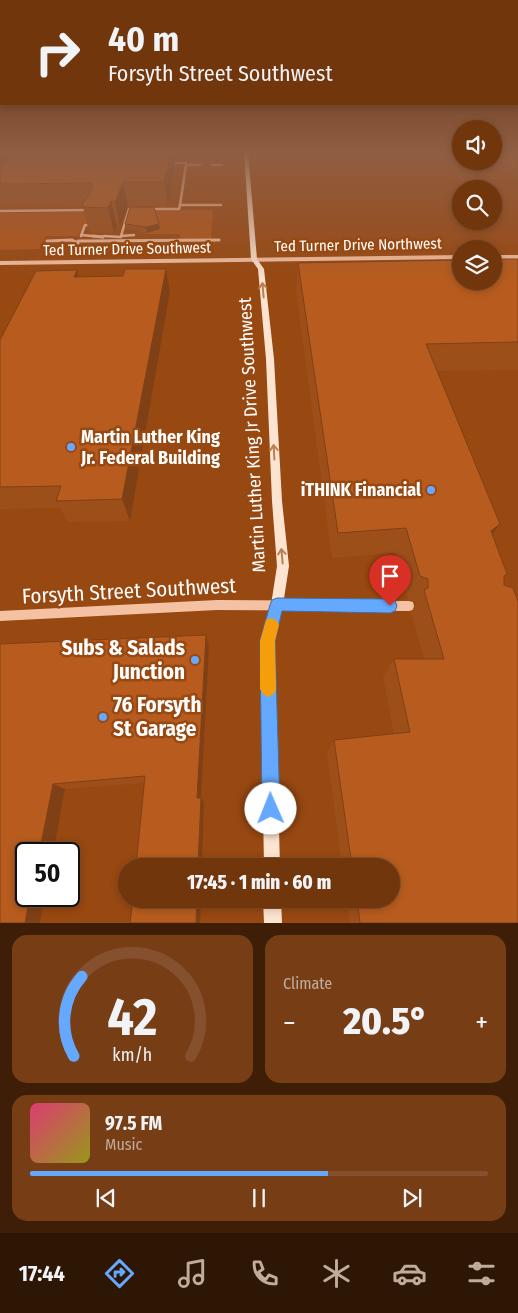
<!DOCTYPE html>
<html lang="en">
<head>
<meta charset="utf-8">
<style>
	:root { --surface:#72360d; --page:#773e16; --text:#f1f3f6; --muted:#c1ab9d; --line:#84502e; --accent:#65a9ff }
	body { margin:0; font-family:"Fira Sans Condensed",sans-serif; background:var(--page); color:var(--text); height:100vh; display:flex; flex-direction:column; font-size:19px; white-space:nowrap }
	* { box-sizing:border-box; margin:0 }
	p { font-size:16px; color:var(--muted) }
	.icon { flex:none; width:28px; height:28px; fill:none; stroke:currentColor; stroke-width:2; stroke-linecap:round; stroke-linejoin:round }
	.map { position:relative; height:923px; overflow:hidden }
	.side { display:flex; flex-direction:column; gap:12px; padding:12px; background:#3f1e07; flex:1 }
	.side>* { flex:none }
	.hud { position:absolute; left:0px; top:0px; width:519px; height:105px; box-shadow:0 2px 8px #0003,0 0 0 1px var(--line); background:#72360d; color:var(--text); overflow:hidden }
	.buttons { position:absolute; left:452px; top:120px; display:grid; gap:10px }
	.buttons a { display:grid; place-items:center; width:50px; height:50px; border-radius:50%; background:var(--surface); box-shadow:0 2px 8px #0003,0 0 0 1px var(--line); font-size:25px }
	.speed { position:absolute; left:15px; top:842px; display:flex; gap:10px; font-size:25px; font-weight:700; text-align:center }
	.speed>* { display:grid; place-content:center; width:65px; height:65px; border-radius:50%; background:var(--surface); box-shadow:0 2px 8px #0003,0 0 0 1px var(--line); line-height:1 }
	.speed .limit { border:2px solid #111; border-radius:8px; background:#fff; color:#111 }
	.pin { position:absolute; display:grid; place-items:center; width:42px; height:42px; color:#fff; margin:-51px -21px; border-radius:50% 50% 50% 0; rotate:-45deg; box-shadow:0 0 5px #0007 }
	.pin .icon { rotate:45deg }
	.me { position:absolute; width:55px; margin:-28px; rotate:359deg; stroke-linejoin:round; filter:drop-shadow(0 0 4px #0008) }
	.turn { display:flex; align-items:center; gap:18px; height:105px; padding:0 25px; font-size:22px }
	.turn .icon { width:65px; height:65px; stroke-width:2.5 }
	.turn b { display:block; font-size:35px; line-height:42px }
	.big { font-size:38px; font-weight:800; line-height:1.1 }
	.side .widget { flex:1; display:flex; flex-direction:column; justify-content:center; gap:8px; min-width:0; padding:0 18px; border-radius:15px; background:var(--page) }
	.side .dial { align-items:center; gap:0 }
	.dial svg { height:130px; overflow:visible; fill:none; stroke:var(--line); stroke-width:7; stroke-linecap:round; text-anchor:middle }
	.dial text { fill:var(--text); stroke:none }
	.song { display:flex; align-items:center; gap:15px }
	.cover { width:60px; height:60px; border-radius:8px; background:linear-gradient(135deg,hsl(340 70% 55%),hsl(60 70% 35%)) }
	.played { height:5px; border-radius:2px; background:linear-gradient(90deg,var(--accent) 65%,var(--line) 65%) }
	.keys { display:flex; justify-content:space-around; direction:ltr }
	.heat { display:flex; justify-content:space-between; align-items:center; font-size:28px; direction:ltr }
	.side .tiles { flex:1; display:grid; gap:12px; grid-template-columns:1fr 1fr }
	.widget:last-child { grid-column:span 2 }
	.trip { position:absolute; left:118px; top:858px; width:282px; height:50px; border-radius:25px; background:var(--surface); box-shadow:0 2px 8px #0003,0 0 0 1px var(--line); font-weight:800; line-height:50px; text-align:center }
	.tabs { display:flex; height:80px; justify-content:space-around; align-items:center; background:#2e1605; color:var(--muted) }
	.tabs .icon { width:35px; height:35px }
	.tabs .on { color:var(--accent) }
	.tabs b { font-size:22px; color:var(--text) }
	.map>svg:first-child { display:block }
	.green { fill:#b35518 }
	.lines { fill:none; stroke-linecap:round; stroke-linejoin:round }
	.pedestrian-far1 { stroke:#f4c2a2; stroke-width:2.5 }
	.pedestrian { stroke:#f4c2a2; stroke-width:3 }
	.tertiary { fill:#f4c2a2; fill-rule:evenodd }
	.secondary { fill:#fde4d1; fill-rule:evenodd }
	.wall { fill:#9d4f1a }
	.shaded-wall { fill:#804015 }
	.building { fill:#b75c1e; stroke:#804015 }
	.oneway { stroke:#bb7f54 }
	.route { fill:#65a9ff; stroke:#426ea6 }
	.slow { fill:#f59e0b }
	.poi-dot { fill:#65a9ff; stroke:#984811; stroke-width:2 }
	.labels { text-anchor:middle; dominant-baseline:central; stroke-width:5; stroke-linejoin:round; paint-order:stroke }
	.far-street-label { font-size:15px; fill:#fff; stroke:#984811 }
	.street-label { font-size:18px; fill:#fff; stroke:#984811 }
	.poi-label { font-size:18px; font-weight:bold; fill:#fff; stroke:#984811; text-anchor:start }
	.near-street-label { font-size:21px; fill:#fff; stroke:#984811 }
	.near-poi-label { font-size:21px; font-weight:bold; fill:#fff; stroke:#984811; text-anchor:end }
</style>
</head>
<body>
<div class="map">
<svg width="518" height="923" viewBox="0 0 518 923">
	<rect width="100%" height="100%" fill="#984811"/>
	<g class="green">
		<polygon points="213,210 211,239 179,240 180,234 141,234 147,233 132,211"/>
		<polygon points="92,212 78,236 46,236 39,249 0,250 0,213"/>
	</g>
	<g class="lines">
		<g class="pedestrian-far1">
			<polyline points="170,163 186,163 186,165"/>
			<polyline points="212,165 222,165"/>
			<polyline points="180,205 186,165 200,165"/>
			<polyline points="134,209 129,209 121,236 134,235"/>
			<polyline points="150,209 179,209 180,205 221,205"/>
			<polyline points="0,211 89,210"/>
			<polyline points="81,235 103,237"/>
			<polyline points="81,236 85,225 89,225 91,222"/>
			<polyline points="104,236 121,237"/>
		</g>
		<g class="pedestrian">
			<polyline points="93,236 103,237"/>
			<polyline points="47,241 72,240 78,243"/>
			<polyline points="78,241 219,240"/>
			<polyline points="98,252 99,249"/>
		</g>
		<g class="tertiary">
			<polygon points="461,255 461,259 0,265 0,261"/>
			<rect x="494" y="255" width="24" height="4"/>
			<polygon points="217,600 409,601 413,602 414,606 413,610 409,611 217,610 0,621 0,611"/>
		</g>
		<g class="secondary">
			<polygon points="244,152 248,152 257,259 264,269 274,359 282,501 289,566 283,605 274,641 280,866 264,866 260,641 271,605 277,566 272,501 266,359 258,269 251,259"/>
			<polygon points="263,899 281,899 282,923 264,923"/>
		</g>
	</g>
	<g class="wall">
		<polygon points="14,152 174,152 175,166 168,206 128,206 120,227 117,226 114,233 91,233 88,228 83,207 0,208 0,170"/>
		<polygon points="494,152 518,152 518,177 487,161 494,161"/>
		<polygon points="125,224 159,224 160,229 147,233 126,229"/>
		<polygon points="518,259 518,370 437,371 500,524 492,535 507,574 504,578 518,923 350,923 346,899 391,899 391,866 342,866 327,753 334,740 394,734 383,677 394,659 424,659 411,612 415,606 415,602 408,599 395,553 332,558 296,290 298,263"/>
		<polygon points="166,269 170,291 130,521 68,522 60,508 1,509 0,511 0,340 77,270 79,277 123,276"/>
		<polygon points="206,635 209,647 201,798 204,802 202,866 136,866 145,783 65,789 53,854 26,854 26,896 45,896 40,923 0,923 0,644"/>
	</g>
	<g class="shaded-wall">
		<polygon points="171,152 174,152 175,166 168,206 164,182"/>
		<polygon points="123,182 128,206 120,227 115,202"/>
		<polygon points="111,201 117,226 114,233 108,208"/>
		<polygon points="159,224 160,229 147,233 146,227"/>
		<polygon points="166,269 170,291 130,521 122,499"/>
		<polygon points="77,270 84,293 74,277"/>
		<polygon points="500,524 482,549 491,531"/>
		<polygon points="206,635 209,647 201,798 204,802 202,866 198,866 197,798"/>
		<polygon points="53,784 65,789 53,854 39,854"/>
		<polygon points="30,896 45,896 40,923 25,923"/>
		<polygon points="197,899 201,899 200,923 196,923"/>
	</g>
	<g class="building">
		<polygon points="14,152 171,152 164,182 123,182 115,202 111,201 108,208 84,207 82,203 85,201 93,187 91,183 0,184 0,170"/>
		<polygon points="494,152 518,152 518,171 494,159"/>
		<polygon points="130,207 154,207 159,224 146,227 125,224"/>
		<polygon points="494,259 518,259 518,342 426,344 500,524 491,531 507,574 504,576 504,585 513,588 518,601 518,923 360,923 357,899 391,899 391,866 352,866 334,740 410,732 394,659 444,659 424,590 428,588 428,579 420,576 406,528 338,533 298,263 461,260 461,281 494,281"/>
		<polygon points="125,269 166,269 122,499 56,501 61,486 0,487 0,340 36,271 77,270 74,277 123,276"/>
		<polygon points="206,635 197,798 201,798 198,866 136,866 145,776 53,784 39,854 26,854 26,896 30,896 25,923 0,923 0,644"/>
		<polygon points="133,899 197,899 196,923 130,923"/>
	</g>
	<defs><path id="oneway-shaft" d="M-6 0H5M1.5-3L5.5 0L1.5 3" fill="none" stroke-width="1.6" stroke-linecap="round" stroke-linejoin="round" transform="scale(1.25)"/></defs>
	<g class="oneway">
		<use href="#oneway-shaft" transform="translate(263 290) rotate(-95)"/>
		<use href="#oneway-shaft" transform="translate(274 452) rotate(-93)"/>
		<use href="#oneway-shaft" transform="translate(282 556) rotate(-95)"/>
	</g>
	<linearGradient id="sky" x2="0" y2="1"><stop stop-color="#542809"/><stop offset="0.54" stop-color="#905e43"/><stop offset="1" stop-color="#905e43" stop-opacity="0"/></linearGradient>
	<rect width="518" height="282" fill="url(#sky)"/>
	<polygon class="route" points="277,598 390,599 395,601 397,606 395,611 390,613 282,611 275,641 280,809 277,816 271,818 264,816 262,809 260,641 270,605 272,600"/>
	<polygon class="slow" points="271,618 276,620 279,625 275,641 276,689 274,694 268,697 263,694 260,689 260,641 266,620"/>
	<g class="poi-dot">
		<circle cx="71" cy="447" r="5"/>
		<circle cx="431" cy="490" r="5"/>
		<circle cx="195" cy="660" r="5"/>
		<circle cx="103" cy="717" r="5"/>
	</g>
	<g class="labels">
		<g class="far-street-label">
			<text transform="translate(358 245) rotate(-1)">Ted Turner Drive Northwest</text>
			<text transform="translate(127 249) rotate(-1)">Ted Turner Drive Southwest</text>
		</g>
		<g class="street-label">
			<text transform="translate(252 435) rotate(-93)">Martin Luther King Jr Drive Southwest</text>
		</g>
		<g class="poi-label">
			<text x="81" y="437">Martin Luther King<tspan x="81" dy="21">Jr. Federal Building</tspan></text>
			<text x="421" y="490" text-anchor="end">iTHINK Financial</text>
		</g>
		<g class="near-street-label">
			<text transform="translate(129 591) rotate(-3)">Forsyth Street Southwest</text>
		</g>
		<g class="near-poi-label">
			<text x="185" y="648">Subs &amp; Salads<tspan x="185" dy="24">Junction</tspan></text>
			<text x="113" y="705" text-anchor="start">76 Forsyth<tspan x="113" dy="24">St Garage</tspan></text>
		</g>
	</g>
</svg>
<div class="buttons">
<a><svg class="icon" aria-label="sound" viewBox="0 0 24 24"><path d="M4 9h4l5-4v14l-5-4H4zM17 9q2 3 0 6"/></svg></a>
<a><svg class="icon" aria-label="search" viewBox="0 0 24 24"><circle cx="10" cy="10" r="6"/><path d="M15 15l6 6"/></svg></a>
<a><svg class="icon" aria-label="layers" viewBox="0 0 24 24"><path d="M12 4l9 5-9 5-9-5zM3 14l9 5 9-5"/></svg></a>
</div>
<div class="speed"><div class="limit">50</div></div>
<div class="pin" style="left:390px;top:606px;background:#d93025"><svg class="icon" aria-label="arrive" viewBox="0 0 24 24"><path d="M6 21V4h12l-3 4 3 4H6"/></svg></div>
<svg class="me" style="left:271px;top:809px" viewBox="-20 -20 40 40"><circle r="19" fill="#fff"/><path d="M0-13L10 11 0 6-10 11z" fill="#65a9ff"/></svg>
<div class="trip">17:45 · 1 min · 60 m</div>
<div class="hud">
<div class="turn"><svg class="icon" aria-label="right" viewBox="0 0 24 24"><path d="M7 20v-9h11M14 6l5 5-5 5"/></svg><div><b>40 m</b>Forsyth Street Southwest</div></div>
</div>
</div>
<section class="side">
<div class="tiles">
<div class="widget dial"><svg viewBox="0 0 100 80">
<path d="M14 69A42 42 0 1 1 86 69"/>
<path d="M14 69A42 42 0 0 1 19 20" stroke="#65a9ff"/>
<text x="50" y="56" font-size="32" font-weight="700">42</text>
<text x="50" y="72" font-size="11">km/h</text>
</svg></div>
<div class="widget"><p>Climate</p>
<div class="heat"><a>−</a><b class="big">20.5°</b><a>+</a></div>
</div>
<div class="widget">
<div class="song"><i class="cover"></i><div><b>97.5 FM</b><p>Music</p></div></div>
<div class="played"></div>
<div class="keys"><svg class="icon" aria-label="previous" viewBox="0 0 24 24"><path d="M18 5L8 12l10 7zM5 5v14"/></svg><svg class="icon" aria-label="pause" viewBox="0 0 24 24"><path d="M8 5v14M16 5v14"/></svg><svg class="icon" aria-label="next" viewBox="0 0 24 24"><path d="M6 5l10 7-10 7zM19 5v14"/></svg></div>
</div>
</div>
</section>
<nav class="tabs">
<b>17:44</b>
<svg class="icon on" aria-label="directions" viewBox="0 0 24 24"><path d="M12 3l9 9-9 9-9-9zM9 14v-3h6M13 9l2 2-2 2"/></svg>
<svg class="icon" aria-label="music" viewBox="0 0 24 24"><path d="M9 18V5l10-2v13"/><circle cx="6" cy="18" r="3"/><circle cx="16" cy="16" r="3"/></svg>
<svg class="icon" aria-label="phone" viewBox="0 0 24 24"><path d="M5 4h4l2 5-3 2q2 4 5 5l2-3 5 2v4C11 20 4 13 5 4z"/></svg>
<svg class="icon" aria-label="climate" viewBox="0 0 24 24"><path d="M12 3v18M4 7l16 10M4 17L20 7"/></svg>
<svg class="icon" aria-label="car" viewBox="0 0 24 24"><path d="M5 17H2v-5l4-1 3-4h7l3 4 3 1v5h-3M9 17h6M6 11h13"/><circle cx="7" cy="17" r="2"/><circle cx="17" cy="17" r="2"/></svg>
<svg class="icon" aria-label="filters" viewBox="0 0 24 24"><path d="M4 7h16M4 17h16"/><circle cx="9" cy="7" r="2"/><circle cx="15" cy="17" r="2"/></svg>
</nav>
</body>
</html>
